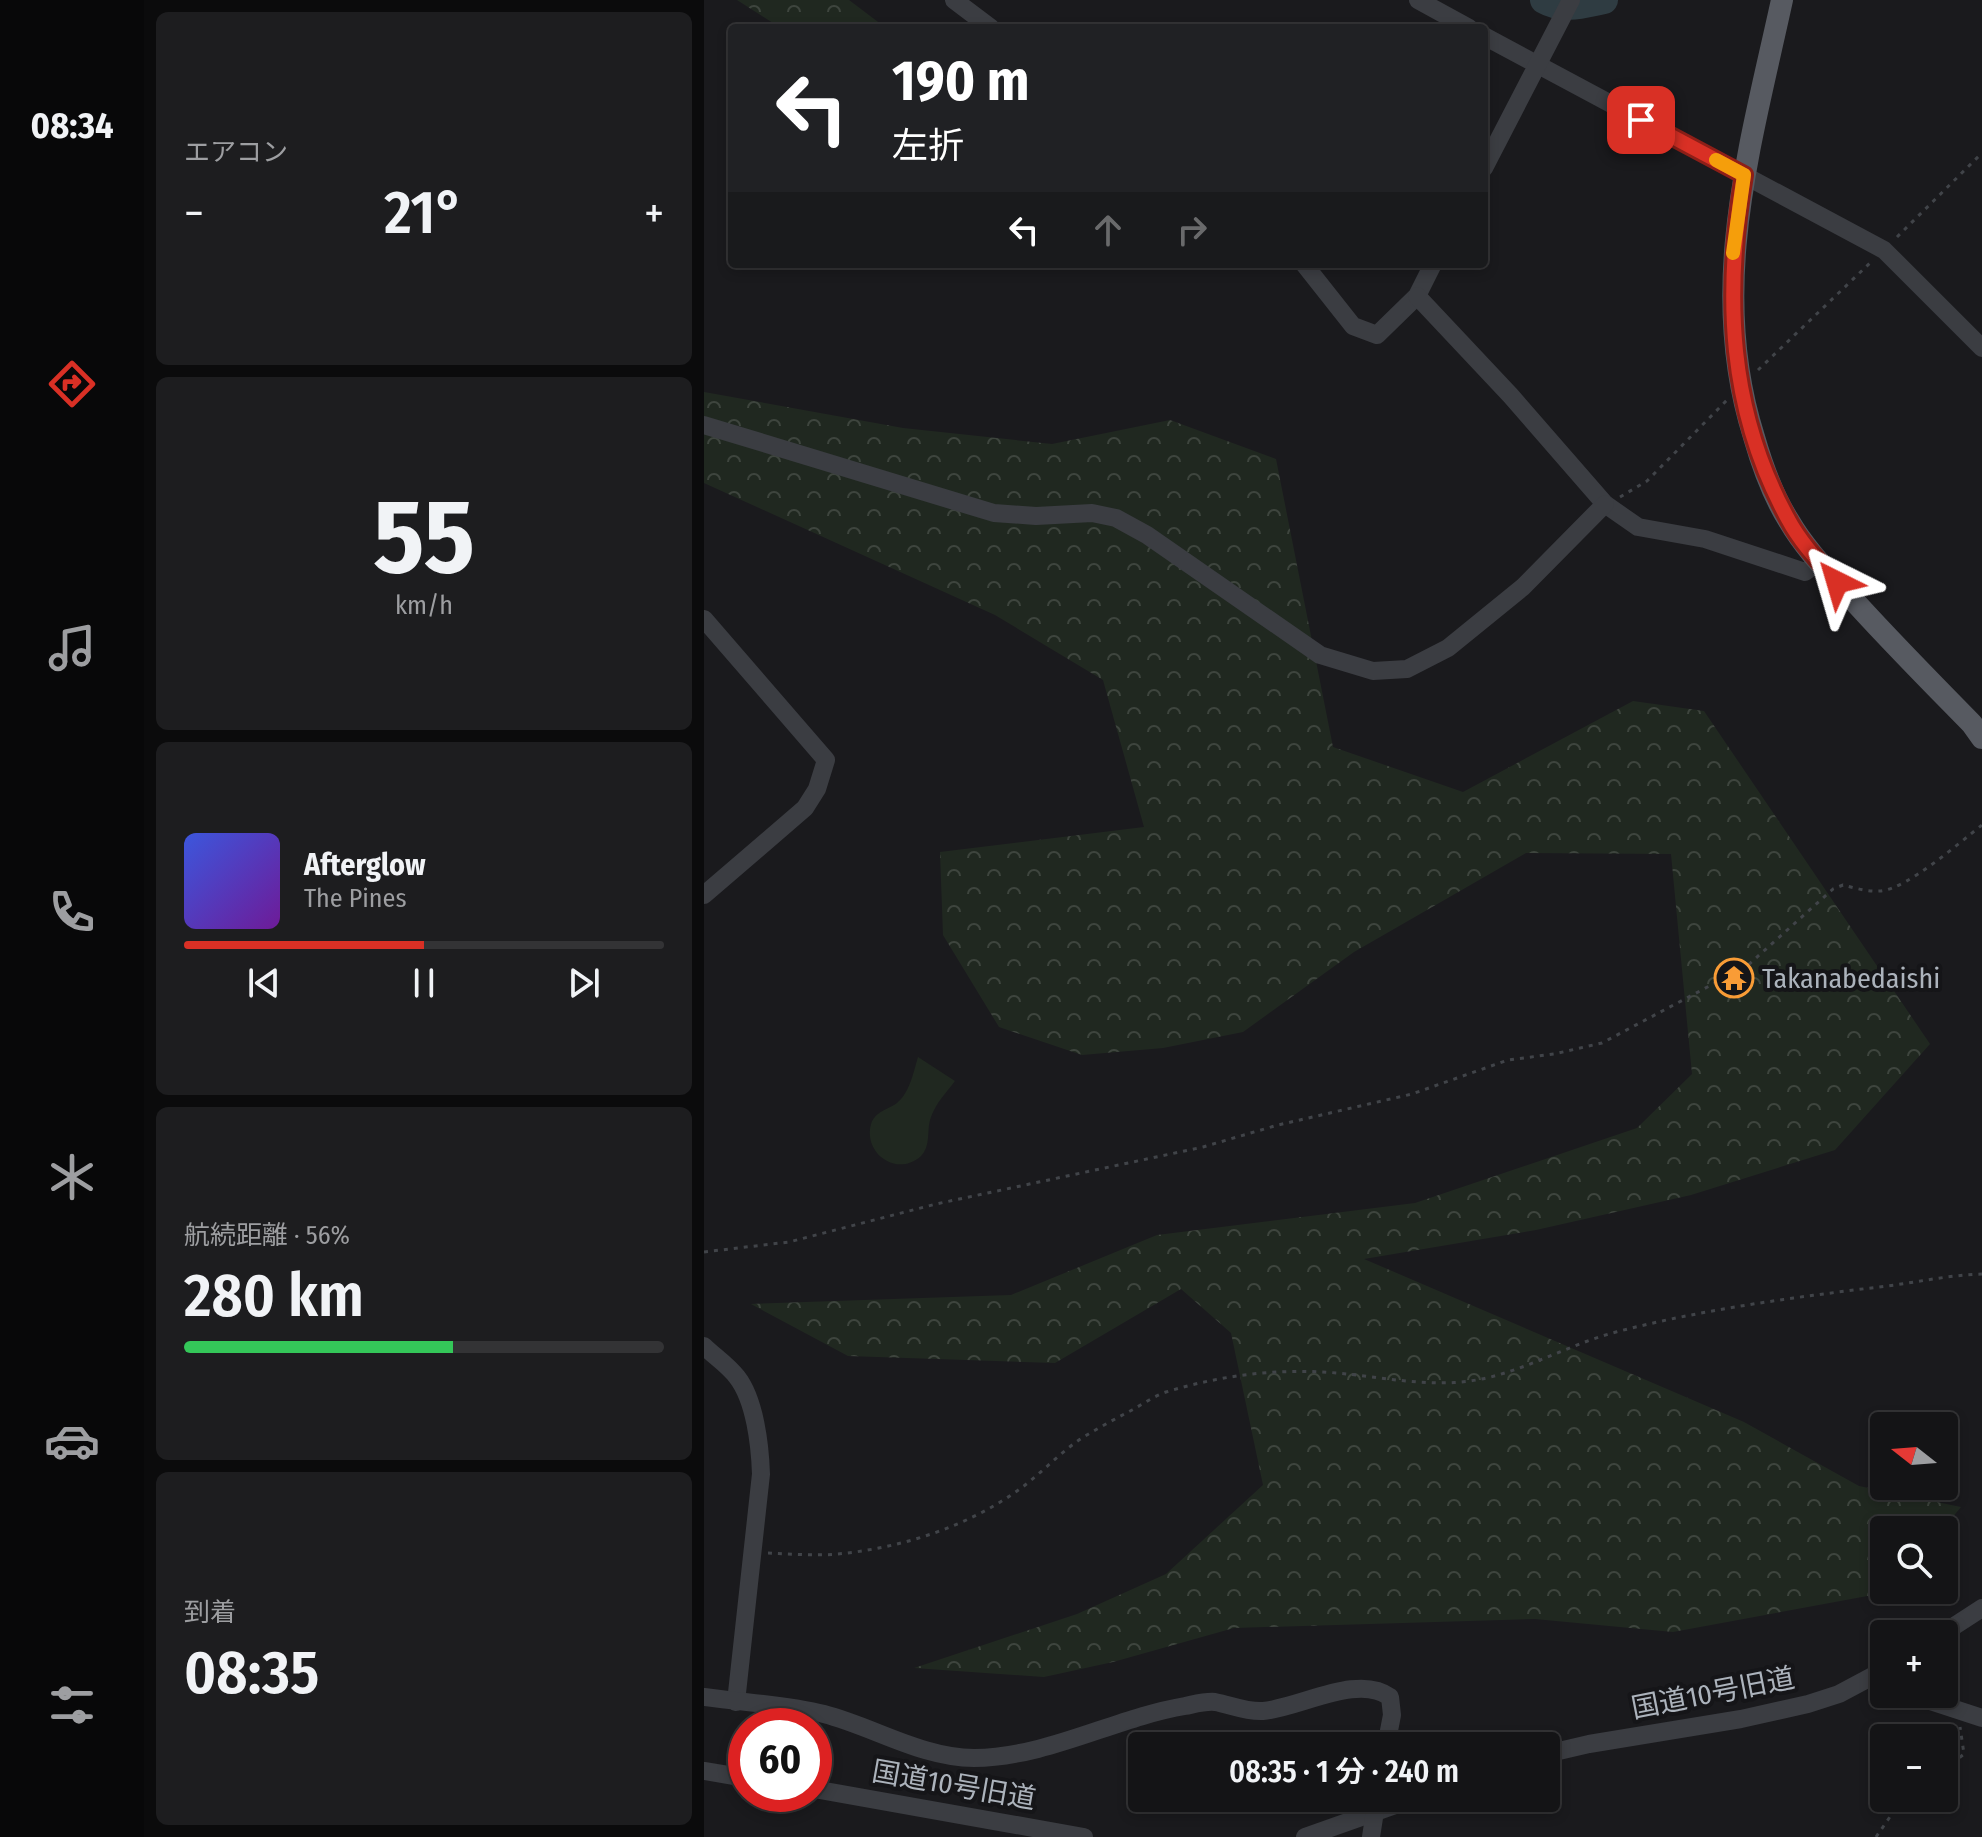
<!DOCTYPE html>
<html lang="ja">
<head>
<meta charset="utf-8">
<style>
	:root { --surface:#141416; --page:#1d1d1f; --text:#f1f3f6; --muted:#9d9ea1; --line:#333335; --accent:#d93025 }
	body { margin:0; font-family:"Fira Sans Condensed","Noto Sans JP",sans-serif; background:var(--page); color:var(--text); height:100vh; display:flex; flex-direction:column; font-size:30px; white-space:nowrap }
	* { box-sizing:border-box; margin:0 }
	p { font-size:26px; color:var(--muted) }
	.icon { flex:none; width:44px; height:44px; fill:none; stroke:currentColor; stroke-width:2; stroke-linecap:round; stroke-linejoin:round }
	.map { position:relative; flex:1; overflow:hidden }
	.drawer { display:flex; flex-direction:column; gap:12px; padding:12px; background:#0b0b0c; width:560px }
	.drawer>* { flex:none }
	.guide { position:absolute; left:24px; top:24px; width:760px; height:244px; border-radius:8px; box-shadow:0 4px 12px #0003,0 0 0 2px var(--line); background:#202124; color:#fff; overflow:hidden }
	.needle { width:52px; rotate:287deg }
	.tools { position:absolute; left:1166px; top:1412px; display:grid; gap:16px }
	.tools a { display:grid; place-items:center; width:88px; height:88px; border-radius:8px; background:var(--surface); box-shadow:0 4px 12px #0003,0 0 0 2px var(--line); font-size:40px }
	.speed { position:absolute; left:24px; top:1708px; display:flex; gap:16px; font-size:40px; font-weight:700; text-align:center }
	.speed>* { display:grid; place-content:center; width:104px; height:104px; border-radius:50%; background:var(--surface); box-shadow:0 4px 12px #0003,0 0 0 2px var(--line); line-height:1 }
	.speed .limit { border:12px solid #d22; background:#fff; color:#111 }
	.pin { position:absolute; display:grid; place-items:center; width:68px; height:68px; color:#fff; margin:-34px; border-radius:16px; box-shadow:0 4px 12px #0006 }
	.me { position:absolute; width:88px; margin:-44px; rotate:320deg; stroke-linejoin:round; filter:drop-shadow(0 0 6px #0008) }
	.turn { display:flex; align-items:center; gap:28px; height:168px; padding:0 32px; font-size:36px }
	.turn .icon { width:104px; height:104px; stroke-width:2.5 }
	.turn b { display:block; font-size:56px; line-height:68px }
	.lanes { display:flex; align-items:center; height:76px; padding:0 32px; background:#0003; justify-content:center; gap:40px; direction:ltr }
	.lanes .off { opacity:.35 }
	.big { font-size:60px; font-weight:600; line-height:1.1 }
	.drawer .tile { flex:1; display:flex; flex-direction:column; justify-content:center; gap:12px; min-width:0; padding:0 28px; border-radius:12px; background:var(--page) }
	.drawer .dial { align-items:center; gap:0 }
	.dial b { font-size:104px; line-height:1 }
	.song { display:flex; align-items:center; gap:24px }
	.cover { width:96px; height:96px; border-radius:12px; background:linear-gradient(135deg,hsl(230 70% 55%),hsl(280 70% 35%)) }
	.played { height:8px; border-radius:4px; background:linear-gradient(90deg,var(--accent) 50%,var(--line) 50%) }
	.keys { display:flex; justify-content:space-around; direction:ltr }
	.heat { display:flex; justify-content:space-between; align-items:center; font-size:44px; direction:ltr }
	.charge { height:12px; border-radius:6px; background:linear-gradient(90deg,#34c759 56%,var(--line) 0) }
	.trip { position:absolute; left:424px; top:1732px; width:432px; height:80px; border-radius:8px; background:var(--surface); box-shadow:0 4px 12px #0003,0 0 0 2px var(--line); font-weight:600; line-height:80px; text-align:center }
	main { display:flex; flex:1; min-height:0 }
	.dock { display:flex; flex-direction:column; width:144px; justify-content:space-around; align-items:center; background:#080809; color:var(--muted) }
	.dock .icon { width:56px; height:56px }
	.dock .active { color:var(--accent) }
	.dock b { font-size:36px; color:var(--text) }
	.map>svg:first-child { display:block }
	.grass { fill:#202820 }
	.forest { fill:url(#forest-crowns) }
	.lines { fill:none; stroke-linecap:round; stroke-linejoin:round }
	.river { stroke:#2f3c42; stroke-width:28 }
	.path { stroke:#414449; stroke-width:3; stroke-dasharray:4 6; stroke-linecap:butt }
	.minor { stroke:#3b3d42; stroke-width:18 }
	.major { stroke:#575a61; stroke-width:22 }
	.route-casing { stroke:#8d1f18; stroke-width:20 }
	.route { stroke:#d93025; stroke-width:14 }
	.slow { stroke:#f59e0b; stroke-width:14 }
	.labels { text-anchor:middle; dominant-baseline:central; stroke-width:8; stroke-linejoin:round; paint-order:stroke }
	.poi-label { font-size:28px; fill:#acb3bc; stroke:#151518; text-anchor:start }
	.street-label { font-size:28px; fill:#acb3bc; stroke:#151518 }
</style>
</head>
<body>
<main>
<nav class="dock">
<b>08:34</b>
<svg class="icon active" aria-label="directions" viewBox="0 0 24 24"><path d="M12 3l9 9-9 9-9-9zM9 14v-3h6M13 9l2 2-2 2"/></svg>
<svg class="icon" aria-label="music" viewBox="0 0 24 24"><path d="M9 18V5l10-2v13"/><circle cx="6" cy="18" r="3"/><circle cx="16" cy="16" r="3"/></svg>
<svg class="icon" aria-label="phone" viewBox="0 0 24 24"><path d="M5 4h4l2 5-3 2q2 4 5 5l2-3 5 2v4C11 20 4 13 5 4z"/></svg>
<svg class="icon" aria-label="climate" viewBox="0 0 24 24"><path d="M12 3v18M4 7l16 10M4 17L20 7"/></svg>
<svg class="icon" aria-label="car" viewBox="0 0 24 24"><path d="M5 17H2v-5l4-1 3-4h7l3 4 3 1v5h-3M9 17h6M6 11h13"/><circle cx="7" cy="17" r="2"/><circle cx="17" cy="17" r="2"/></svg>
<svg class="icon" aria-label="filters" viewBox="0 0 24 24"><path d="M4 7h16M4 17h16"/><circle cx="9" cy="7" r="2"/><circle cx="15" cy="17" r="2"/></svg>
</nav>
<section class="drawer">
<div class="tile"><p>エアコン</p>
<div class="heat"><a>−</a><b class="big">21°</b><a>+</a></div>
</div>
<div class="tile dial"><b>55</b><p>km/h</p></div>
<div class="tile">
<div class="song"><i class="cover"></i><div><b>Afterglow</b><p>The Pines</p></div></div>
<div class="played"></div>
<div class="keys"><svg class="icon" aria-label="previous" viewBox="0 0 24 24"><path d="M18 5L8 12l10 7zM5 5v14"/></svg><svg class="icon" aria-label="pause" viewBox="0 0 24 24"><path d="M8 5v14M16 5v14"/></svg><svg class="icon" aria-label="next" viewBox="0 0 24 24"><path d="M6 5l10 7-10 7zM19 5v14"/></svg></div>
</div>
<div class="tile"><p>航続距離 · 56%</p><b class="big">280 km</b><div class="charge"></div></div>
<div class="tile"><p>到着</p><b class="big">08:35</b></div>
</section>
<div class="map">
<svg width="1278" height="1837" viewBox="0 0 1278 1837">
	<defs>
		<pattern id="forest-crowns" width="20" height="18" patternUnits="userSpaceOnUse" patternTransform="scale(2)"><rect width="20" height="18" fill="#202820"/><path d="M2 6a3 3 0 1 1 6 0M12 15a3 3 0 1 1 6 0" fill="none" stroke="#3e453e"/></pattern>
	</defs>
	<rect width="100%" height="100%" fill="#1a1a1d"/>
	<path class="grass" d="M214,1057L251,1081C242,1093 232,1103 227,1117C222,1130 228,1146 216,1157C192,1177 159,1153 167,1124C172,1110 185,1110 194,1102C206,1092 210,1070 214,1057Z"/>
	<g class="forest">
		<polygon points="33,0 145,0 182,28 77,28"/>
		<polygon points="0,392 199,428 348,444 466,420 572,459 629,747 759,792 929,701 1000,711 1226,1044 1131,1150 987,1195 832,1230 660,1259 1040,1422 1155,1486 1257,1507 1238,1530 1180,1530 1180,1590 1187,1590 1185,1592 969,1632 831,1619 530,1628 409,1662 340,1677 210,1668 373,1614 462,1574 559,1485 527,1333 477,1289 351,1363 144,1356 47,1304 307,1295 453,1235 711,1203 933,1128 988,1074 967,854 822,853 650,952 539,1032 459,1048 378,1055 295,1027 239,935 236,852 440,827 399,680 291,615 0,483"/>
	</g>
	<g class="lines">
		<path class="river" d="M840,0C859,11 880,4 900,0"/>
		<g class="path">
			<polyline points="1193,237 1278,153"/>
			<polyline points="1054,370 1167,262"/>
			<polyline points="916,497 943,481 1023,400"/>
			<path d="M0,1252L85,1242L232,1204L499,1147L574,1125L708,1094L804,1060L850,1054L898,1043L1043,966L1129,889L1139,885C1151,888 1164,892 1176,891C1203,889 1255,843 1278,825"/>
			<path d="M64,1553C87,1554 111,1556 134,1554C197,1548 262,1527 313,1491C336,1475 355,1453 378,1438C394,1428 411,1419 428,1410C439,1404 450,1396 462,1392C518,1375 574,1368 633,1373C677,1377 722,1387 766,1381C817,1374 862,1345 912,1332C1000,1309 1092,1297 1183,1286C1215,1282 1245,1275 1278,1274"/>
			<polyline points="1240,1770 1260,1754 1256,1727"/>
			<polyline points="1172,1837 1190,1811 1206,1798"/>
		</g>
		<g class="minor">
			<polyline points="250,0 287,28"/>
			<polyline points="714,0 765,28"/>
			<polyline points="780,36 1180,250 1278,348"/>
			<polyline points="780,168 867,0"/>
			<polyline points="600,264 649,326 673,335 713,296 729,264"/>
			<polyline points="713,296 807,396 901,504 934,527 1001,539 1101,572 1115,562"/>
			<polyline points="0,425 290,513 332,516 388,513 412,518 443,535 616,655 669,671 703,669 744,648 819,587 901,504"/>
			<polyline points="0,619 122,760 113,789 101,808 0,895"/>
			<path d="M0,1346C10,1356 24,1365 33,1377C51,1400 56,1445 57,1474L32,1702"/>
			<polyline points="1238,1634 1278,1608"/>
			<polyline points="1214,1694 1217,1698 1278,1718"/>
			<path d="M0,1697C40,1703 81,1704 120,1714C170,1727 218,1758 270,1758C345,1757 410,1718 481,1706C491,1704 502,1701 511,1702C527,1705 542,1712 559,1711C596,1708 654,1673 686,1697L688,1715L682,1746"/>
			<polyline points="842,1754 885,1744 1037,1719 1104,1704 1135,1694 1180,1670"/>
			<polyline points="0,1771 42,1778"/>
			<polyline points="110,1789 380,1837"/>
			<polyline points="601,1837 711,1798"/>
			<polyline points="667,1837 672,1805"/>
		</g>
		<path class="major" d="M1078,0C1046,147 1003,289 1050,437C1058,465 1069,496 1085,521C1100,547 1122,570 1142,592C1183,638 1226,681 1268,724L1278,738"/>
	</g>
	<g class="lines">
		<g class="route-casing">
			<path id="route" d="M937,120L1040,175C1020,295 1024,410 1084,519C1096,542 1116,563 1133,582"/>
		</g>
		<use href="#route" class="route"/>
		<polyline class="slow" points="1012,160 1040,175 1029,253"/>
	</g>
	<defs>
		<g id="temple-ring" transform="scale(2)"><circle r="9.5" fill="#151518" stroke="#f99c36" stroke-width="1.5"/><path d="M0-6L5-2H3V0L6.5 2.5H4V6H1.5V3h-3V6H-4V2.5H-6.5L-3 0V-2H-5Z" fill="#f99c36"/></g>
	</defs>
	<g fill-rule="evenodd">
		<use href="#temple-ring" x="1030" y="978"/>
	</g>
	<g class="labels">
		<g class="poi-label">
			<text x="1058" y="978">Takanabedaishi</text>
		</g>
		<g class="street-label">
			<text transform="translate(1009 1693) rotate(-11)">国道10号旧道</text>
			<text transform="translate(250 1785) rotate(10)">国道10号旧道</text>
		</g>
	</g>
</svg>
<div class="tools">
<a><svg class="needle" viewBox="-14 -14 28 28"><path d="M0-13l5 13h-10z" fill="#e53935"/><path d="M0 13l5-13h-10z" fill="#9d9ea1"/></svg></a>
<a><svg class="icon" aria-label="search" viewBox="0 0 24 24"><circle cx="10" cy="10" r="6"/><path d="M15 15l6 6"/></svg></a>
<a>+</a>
<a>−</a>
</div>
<div class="speed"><div class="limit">60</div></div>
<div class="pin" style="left:937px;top:120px;background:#d93025"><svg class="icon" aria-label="arrive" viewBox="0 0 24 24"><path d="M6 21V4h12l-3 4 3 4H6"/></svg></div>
<svg class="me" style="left:1133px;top:582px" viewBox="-20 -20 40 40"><path d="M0-17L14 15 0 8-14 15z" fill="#d93025" stroke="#fff" stroke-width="4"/></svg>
<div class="trip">08:35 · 1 分 · 240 m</div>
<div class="guide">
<div class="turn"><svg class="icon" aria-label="left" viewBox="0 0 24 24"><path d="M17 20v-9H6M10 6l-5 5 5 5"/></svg><div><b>190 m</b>左折</div></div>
<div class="lanes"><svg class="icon" aria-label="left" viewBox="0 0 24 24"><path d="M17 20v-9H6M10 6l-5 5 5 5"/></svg><svg class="icon off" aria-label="ahead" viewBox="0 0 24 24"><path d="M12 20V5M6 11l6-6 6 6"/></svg><svg class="icon off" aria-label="right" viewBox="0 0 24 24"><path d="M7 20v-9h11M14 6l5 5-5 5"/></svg></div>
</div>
</div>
</main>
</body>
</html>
